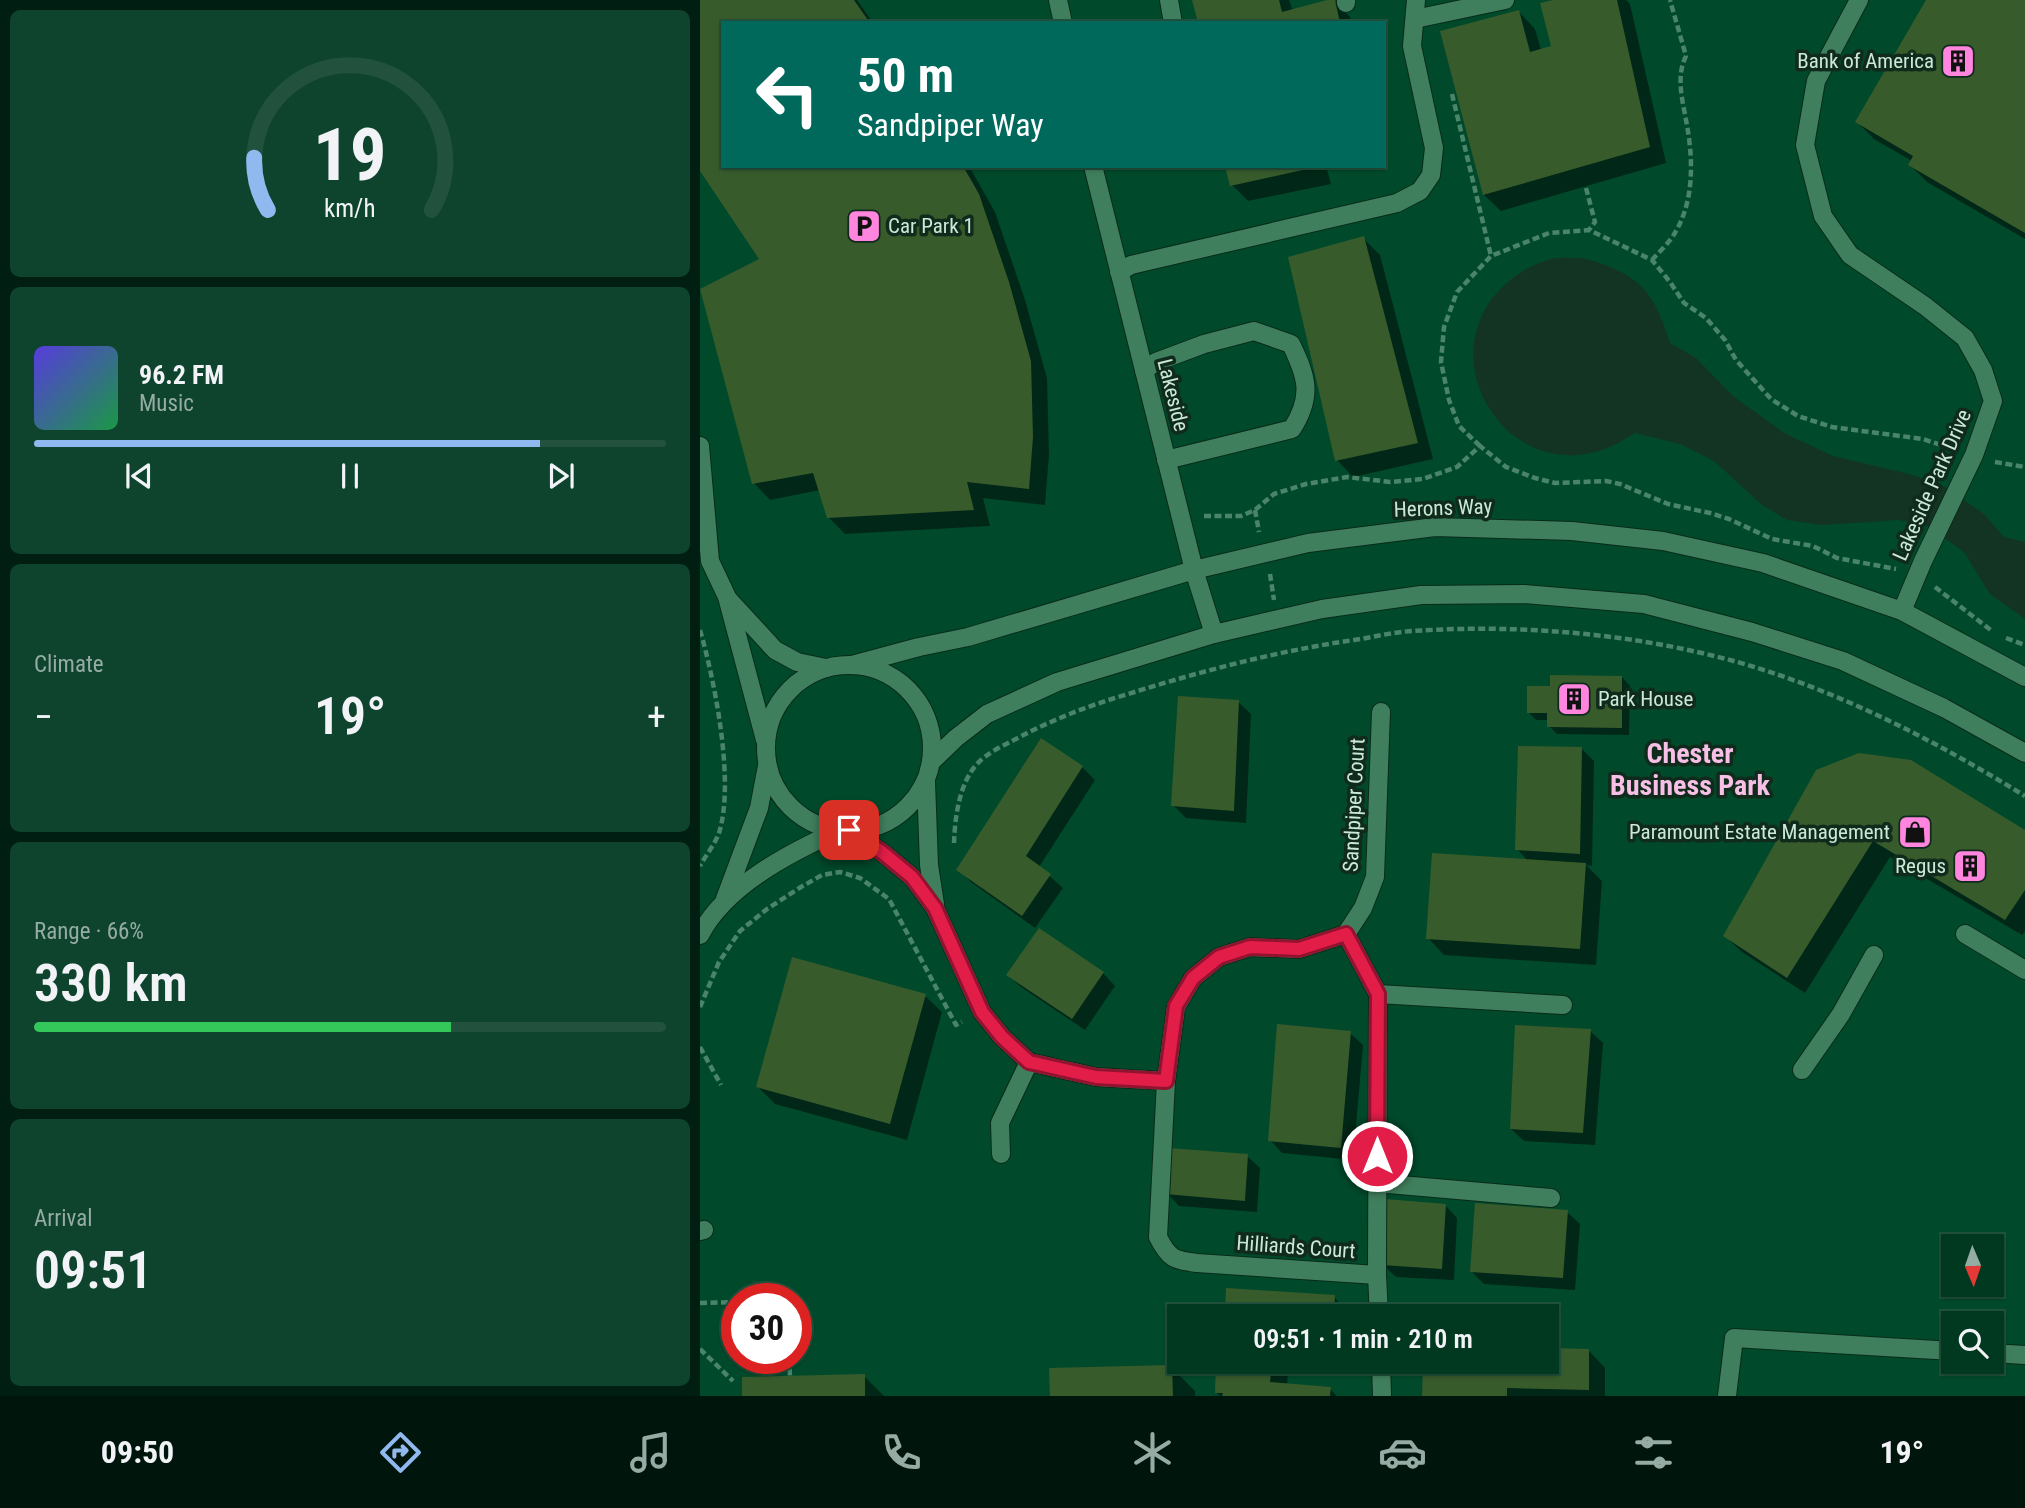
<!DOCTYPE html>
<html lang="en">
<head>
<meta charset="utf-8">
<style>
	:root { --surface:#003820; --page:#0e432d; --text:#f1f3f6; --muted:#95aca5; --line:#22523e; --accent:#90b9f0 }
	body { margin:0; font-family:"Roboto Condensed",sans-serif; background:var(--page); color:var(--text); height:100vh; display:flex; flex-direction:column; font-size:26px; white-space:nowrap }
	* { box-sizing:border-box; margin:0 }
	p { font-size:23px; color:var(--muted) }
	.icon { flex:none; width:38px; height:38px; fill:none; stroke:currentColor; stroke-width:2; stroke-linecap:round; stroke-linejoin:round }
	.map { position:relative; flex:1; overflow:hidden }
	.side { display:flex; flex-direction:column; gap:10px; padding:10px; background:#001f12; width:700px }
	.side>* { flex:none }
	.top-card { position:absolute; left:21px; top:21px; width:665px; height:147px; border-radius:0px; box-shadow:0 2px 5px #0004,0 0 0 2px var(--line); background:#00695c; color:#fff; overflow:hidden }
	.needle { width:46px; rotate:178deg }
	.fabs { position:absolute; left:1241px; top:1234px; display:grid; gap:14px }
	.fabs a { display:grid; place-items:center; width:63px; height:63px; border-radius:0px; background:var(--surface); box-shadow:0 2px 5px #0004,0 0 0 2px var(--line); font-size:35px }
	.speed { position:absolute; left:21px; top:1283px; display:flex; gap:14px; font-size:35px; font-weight:700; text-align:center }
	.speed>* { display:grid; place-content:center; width:91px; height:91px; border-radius:50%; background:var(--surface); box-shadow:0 2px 5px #0004,0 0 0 2px var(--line); line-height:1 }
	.speed .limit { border:10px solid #d22; background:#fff; color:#111 }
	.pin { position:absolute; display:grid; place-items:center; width:60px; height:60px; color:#fff; margin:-30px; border-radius:14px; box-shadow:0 4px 10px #0006 }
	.me { position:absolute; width:77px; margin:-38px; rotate:0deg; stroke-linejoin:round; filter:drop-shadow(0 0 5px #0008) }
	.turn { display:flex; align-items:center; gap:24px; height:147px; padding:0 21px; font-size:32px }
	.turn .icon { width:91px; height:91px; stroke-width:2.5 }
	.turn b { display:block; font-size:49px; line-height:60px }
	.big { font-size:52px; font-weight:600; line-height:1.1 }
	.side .tile { flex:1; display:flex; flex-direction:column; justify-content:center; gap:10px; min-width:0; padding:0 24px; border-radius:10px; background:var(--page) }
	.side .dial { align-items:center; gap:0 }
	.dial svg { height:182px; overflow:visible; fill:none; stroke:var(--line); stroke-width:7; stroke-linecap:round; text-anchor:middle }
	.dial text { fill:var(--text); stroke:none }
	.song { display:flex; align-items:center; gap:21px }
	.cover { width:84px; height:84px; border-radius:10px; background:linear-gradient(135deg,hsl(250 70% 55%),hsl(140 70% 35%)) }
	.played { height:7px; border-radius:4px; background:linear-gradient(90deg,var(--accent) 80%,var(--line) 80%) }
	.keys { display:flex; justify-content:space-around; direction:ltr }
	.heat { display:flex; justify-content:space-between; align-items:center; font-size:38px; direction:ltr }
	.charge { height:10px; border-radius:5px; background:linear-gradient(90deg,#34c759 66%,var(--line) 0) }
	.trip { position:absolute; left:467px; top:1304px; width:392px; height:70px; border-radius:0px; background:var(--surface); box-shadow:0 2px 5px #0004,0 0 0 2px var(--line); font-weight:600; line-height:70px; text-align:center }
	.menu { display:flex; height:112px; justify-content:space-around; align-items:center; background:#00160d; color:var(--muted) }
	.menu .icon { width:49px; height:49px }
	.menu .selected { color:var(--accent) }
	.menu b { font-size:32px; color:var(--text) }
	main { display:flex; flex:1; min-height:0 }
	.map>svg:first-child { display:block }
	.water { fill:#133423 }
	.shadow { fill:#0007 }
	.building { fill:#385b2c }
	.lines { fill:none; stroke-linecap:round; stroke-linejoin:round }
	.minor-casing { stroke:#092b1a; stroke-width:20 }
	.path { stroke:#4a846a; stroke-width:4.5; stroke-dasharray:7 3.5; stroke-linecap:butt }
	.minor { stroke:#407f5d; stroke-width:18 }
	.route-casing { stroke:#92132f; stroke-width:18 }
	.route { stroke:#e11d48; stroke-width:12 }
	.labels { text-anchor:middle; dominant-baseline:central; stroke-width:7; stroke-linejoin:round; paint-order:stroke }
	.poi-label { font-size:21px; fill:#cae9d6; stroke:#102a1c; text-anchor:end }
	.street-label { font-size:21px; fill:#cae9d6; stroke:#102a1c }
	.district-label { font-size:28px; font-weight:bold; fill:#f8c0e6; stroke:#102a1c }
</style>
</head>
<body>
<main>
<section class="side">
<div class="tile dial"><svg viewBox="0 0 100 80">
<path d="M14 69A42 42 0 1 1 86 69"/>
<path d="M14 69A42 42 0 0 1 8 46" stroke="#90b9f0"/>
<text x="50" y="56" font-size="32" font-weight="700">19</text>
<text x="50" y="72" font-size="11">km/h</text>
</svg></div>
<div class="tile">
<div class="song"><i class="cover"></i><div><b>96.2 FM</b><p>Music</p></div></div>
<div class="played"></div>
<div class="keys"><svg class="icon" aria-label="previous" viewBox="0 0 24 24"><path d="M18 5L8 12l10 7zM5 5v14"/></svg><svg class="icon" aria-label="pause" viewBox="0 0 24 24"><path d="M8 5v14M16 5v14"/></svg><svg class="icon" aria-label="next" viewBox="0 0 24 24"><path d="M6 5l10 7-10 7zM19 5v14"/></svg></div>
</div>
<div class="tile"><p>Climate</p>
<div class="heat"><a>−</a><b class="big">19°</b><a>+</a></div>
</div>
<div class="tile"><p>Range · 66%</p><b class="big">330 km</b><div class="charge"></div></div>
<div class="tile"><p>Arrival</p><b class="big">09:51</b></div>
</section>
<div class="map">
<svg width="1325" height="1396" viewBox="0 0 1325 1396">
	<rect width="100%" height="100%" fill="#004a2b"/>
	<path class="water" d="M883,258C937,273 954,289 970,343L996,358L1033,396L1084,433L1133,456L1213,475L1245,487L1284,514L1304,537L1325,542V619L1290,594L1264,552L1226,525L1198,520L1122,525L1087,520L1062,505L1014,461L980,444L935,433C926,438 917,445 907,448C807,488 723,354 809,281C821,271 836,263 851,259C861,257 873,258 883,258Z"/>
	<g class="shadow">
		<polygon points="0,0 157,0 173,23 23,23 23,166 269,166 295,212 325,300 347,378 349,455 345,505 283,498 290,526 145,534 128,517 120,490 70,500 54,483 62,260 0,168"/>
		<polygon points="494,0 589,0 593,11 634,0 650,17 652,23 499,23"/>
		<polygon points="861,0 926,0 930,4 966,163 801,211 784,195 819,12 835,29 841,50 853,47"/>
		<polygon points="1228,0 1325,0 1325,239 1227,182 1210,165 1212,161 1174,139 1157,122"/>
		<polygon points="527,166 626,166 631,184 548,201 532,185"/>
		<polygon points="663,238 680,255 733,459 653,477 637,460"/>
		<polygon points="922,677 930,686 929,735 857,734 849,726 849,720 836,720 828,712 852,688"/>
		<polygon points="538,702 551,714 546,823 486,818 473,805"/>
		<polygon points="881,748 894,761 892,866 886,865 902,881 896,965 744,955 728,938 828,861 817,849"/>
		<polygon points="382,767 395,780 339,867 363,888 335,928 271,882 258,869"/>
		<polygon points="1118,771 1325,832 1325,931 1322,935 1190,857 1105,993 1042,952 1025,936"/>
		<polygon points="403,973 415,986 385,1030 321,987 308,975"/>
		<polygon points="225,996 242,1012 207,1140 75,1104 58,1087"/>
		<polygon points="890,1031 903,1043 895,1145 824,1141 811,1129"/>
		<polygon points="650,1033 663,1045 653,1160 582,1153 570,1140"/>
		<polygon points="547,1156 560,1168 557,1212 479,1206 467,1193"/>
		<polygon points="745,1205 757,1218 754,1280 696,1277 683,1265"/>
		<polygon points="867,1212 880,1224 875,1290 784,1284 772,1272"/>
		<polygon points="634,1297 651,1316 527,1316"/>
		<polygon points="847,1350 889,1351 905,1368 905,1396 724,1396 725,1362 847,1362"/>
		<polygon points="518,1362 648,1362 648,1366 589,1362 587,1385 630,1389 637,1396 520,1396 516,1392"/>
		<polygon points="471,1367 495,1391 495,1396 352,1396"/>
		<polygon points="164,1376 184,1396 44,1396"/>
	</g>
	<g class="building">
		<polygon points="0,0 154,0 170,23 23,23 23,166 263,166 279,194 309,282 331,361 333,437 329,489 267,482 274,510 127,518 113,473 52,484 0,289 59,259 0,171"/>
		<polygon points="492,0 579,0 582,12 627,0 635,0 640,23 498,23"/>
		<polygon points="853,0 917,0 950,147 783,195 740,31 819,10 830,52 851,46 840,3"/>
		<polygon points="1226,0 1325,0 1325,233 1208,165 1213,156 1155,122"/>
		<polygon points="525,166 616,166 616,167 530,186"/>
		<polygon points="664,236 718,443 635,461 588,257"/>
		<polygon points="850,675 922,676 922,728 847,727 847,713 827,713 827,686 850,686"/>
		<polygon points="478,696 539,700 534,811 471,806"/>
		<polygon points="341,738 383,766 326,856 351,874 322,916 256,870"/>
		<polygon points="818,746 882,747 880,854 815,850"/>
		<polygon points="1159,753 1211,760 1325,830 1325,890 1305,920 1173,841 1087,978 1023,936 1116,770"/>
		<polygon points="732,853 886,863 880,949 726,939"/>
		<polygon points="339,928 404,972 372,1019 306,975"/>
		<polygon points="92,957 226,994 190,1124 56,1087"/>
		<polygon points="577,1024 651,1031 641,1148 568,1141"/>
		<polygon points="815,1025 891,1029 883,1133 810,1129"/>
		<polygon points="468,1148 548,1154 545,1201 465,1194"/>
		<polygon points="685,1199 746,1204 742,1269 682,1265"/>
		<polygon points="775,1203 868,1210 863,1278 770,1272"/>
		<polygon points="526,1288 635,1295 634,1316 525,1316"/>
		<polygon points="847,1348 889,1349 889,1390 807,1388 807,1396 722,1396 723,1362 847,1362"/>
		<polygon points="516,1362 572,1362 570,1382 631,1387 630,1396 522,1396 523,1393 515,1393"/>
		<polygon points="472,1365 473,1396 350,1396 349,1368"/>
		<polygon points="165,1374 165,1396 42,1396 42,1377"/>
	</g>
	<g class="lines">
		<g class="minor-casing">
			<g id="minor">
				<polyline points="358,0 363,23"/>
				<polyline points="469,0 473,23"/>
				<polyline points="646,0 646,3"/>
				<polyline points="1159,0 1116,81 1105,145 1123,216 1150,255 1225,306 1265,338 1283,370 1293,401 1274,455 1223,561 1202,611"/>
				<polyline points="715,19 805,0"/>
				<polyline points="393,166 494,570 514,634"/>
				<polyline points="419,272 431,265 697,203 720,191 731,175 734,148 712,46 716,0"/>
				<path d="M444,370L456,362L504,344L554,331L591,344C607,377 613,396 592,429L466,460"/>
				<polyline points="0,446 10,561 27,597 65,740"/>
				<polyline points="29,600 75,650 97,662 126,668"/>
				<polyline points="152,665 219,647 268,637 494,570 608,543 735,527 872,531 963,541 1063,563 1202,611 1325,677"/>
				<circle cx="149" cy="748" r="83"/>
				<polyline points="231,762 256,738 287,714 357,682 514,634 622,609 721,595 824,594 944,604 1052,632 1143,661 1244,708 1325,753"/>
				<polyline points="226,782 229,865 235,904"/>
				<polyline points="149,830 183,853 212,877 235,908 282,1012 302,1037 329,1062 396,1077 466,1081 476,1007 493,978 519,957 550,947 599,949 646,934"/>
				<polyline points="25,899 59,808 67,766"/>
				<polyline points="646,934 663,908 675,877 681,712"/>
				<polyline points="1265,934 1325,970"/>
				<path d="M0,935C26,885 91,852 140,830"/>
				<polyline points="678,994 863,1005"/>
				<polyline points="1102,1070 1141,1014 1174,955"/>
				<path d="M466,1081L458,1237C469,1259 474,1260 497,1263L677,1275L678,994L646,934"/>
				<polyline points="301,1154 300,1123 329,1062"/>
				<polyline points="677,1183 851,1198"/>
				<polyline points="0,1231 4,1230"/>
				<polyline points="677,1275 679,1316"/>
				<polyline points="1292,1353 1325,1355"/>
				<polyline points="681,1362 682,1396"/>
				<polyline points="1027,1396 1034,1338 1253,1351"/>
			</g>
		</g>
		<g class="path">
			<polyline points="752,94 791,256"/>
			<polyline points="886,188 895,222 889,230"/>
			<path d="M952,260C960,251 971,241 976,231C995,198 993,156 986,120C982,98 976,76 986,56L970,0"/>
			<polyline points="780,446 759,426 749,400 741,362 744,327 757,292 791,256 849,233 889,230 952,260 970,282 984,303 1006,318 1025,340 1036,360 1071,399 1098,416 1132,427 1223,439 1253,449"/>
			<polyline points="1295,462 1325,467"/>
			<polyline points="555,510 559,532"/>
			<polyline points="504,516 541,516 555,510 574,494 606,484 647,477 690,482 723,479 757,467 780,446 806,467 835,478 855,483 906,481 920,484 968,504 1010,513 1029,519 1072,539 1113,546 1137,558 1196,569"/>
			<polyline points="570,574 574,600"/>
			<polyline points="1235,587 1292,631"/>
			<path d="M0,630C15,682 35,782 19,833C15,844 6,855 0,866"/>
			<polyline points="1306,638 1325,645"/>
			<path d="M254,843C255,817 259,784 277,764C286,754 300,747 312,741C349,721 387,706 428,694C502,671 577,651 654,640C674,637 693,632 713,631C832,623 966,636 1079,675C1166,705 1247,748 1325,796"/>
			<polyline points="0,1007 19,962 40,931 67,909 101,887 122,875 140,872 160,878 189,899 256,1025 262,1022"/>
			<polyline points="0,1047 21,1085"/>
			<polyline points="0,1303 37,1302"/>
			<polyline points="0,1349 33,1381"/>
			<polyline points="89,1358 90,1376"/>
		</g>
		<use href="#minor" class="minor"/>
	</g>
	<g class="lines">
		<g class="route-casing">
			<polyline id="route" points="149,830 183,853 212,877 235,908 282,1012 302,1037 329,1062 396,1077 466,1081 476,1006 493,978 519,957 550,947 599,949 646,934 678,994 677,1156"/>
		</g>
		<use href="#route" class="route"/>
	</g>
	<defs>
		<g id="building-square" transform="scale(1.75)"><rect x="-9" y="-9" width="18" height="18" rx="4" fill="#ff85de" stroke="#102a1c"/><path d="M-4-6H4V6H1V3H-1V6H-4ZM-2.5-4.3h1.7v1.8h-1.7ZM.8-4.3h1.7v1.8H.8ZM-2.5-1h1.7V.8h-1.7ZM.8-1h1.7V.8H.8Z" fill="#111"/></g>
		<g id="parking-square" transform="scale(1.75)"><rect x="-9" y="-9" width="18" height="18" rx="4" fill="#ff85de" stroke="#102a1c"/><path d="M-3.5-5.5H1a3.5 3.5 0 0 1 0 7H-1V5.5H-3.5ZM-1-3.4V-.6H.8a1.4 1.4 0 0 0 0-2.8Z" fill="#111"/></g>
		<g id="shop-square" transform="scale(1.75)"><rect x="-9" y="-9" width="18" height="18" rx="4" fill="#ff85de" stroke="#102a1c"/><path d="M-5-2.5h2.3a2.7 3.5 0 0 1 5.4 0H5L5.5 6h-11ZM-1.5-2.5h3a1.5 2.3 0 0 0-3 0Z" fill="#111"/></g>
	</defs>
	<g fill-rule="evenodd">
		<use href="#building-square" x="1258" y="61"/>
		<use href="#parking-square" x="164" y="226"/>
		<use href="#building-square" x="874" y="699"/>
		<use href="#shop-square" x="1215" y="832"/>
		<use href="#building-square" x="1270" y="866"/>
	</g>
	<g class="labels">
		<g class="poi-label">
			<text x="1234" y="61">Bank of America</text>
			<text x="188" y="226" text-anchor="start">Car Park 1</text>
			<text x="898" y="699" text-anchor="start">Park House</text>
			<text x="1190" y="832">Paramount Estate Management</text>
			<text x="1246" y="866">Regus</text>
		</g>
		<g class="street-label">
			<text transform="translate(473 395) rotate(76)">Lakeside</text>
			<text transform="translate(1232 485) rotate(-66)">Lakeside Park Drive</text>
			<text transform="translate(743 508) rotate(-2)">Herons Way</text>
			<text transform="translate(654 805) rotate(-87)">Sandpiper Court</text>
			<text transform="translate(596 1247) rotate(4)">Hilliards Court</text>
		</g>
		<g class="district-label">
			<text x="990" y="753">Chester<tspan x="990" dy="32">Business Park</tspan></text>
		</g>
	</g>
</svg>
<div class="fabs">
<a><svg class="needle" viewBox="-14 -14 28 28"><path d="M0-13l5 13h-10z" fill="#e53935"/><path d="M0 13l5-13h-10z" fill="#95aca5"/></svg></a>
<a><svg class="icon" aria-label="search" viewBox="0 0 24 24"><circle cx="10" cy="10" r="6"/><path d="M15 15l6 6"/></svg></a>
</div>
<div class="speed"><div class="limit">30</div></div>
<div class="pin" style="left:149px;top:830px;background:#d93025"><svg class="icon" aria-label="arrive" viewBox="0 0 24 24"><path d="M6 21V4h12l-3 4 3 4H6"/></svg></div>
<svg class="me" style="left:677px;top:1156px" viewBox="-20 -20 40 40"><circle r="17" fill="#e11d48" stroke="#fff" stroke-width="3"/><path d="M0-11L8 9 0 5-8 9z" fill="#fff"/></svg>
<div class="trip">09:51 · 1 min · 210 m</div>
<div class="top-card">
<div class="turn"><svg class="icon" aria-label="left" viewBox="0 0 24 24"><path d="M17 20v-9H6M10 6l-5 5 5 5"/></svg><div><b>50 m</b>Sandpiper Way</div></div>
</div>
</div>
</main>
<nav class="menu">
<b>09:50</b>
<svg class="icon selected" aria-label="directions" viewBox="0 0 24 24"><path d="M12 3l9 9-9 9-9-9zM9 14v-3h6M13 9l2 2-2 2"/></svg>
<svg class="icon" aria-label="music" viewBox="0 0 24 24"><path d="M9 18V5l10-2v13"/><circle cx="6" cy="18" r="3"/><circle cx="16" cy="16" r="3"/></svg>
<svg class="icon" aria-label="phone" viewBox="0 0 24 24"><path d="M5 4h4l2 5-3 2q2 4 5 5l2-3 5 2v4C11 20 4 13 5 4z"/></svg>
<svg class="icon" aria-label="climate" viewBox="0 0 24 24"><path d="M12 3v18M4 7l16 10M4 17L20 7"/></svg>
<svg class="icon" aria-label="car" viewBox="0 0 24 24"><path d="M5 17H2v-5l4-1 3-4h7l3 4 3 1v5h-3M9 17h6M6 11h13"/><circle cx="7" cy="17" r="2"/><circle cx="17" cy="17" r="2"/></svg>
<svg class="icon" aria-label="filters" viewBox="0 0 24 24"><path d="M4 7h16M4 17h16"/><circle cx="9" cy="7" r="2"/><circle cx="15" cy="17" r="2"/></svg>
<b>19°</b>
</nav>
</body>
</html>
